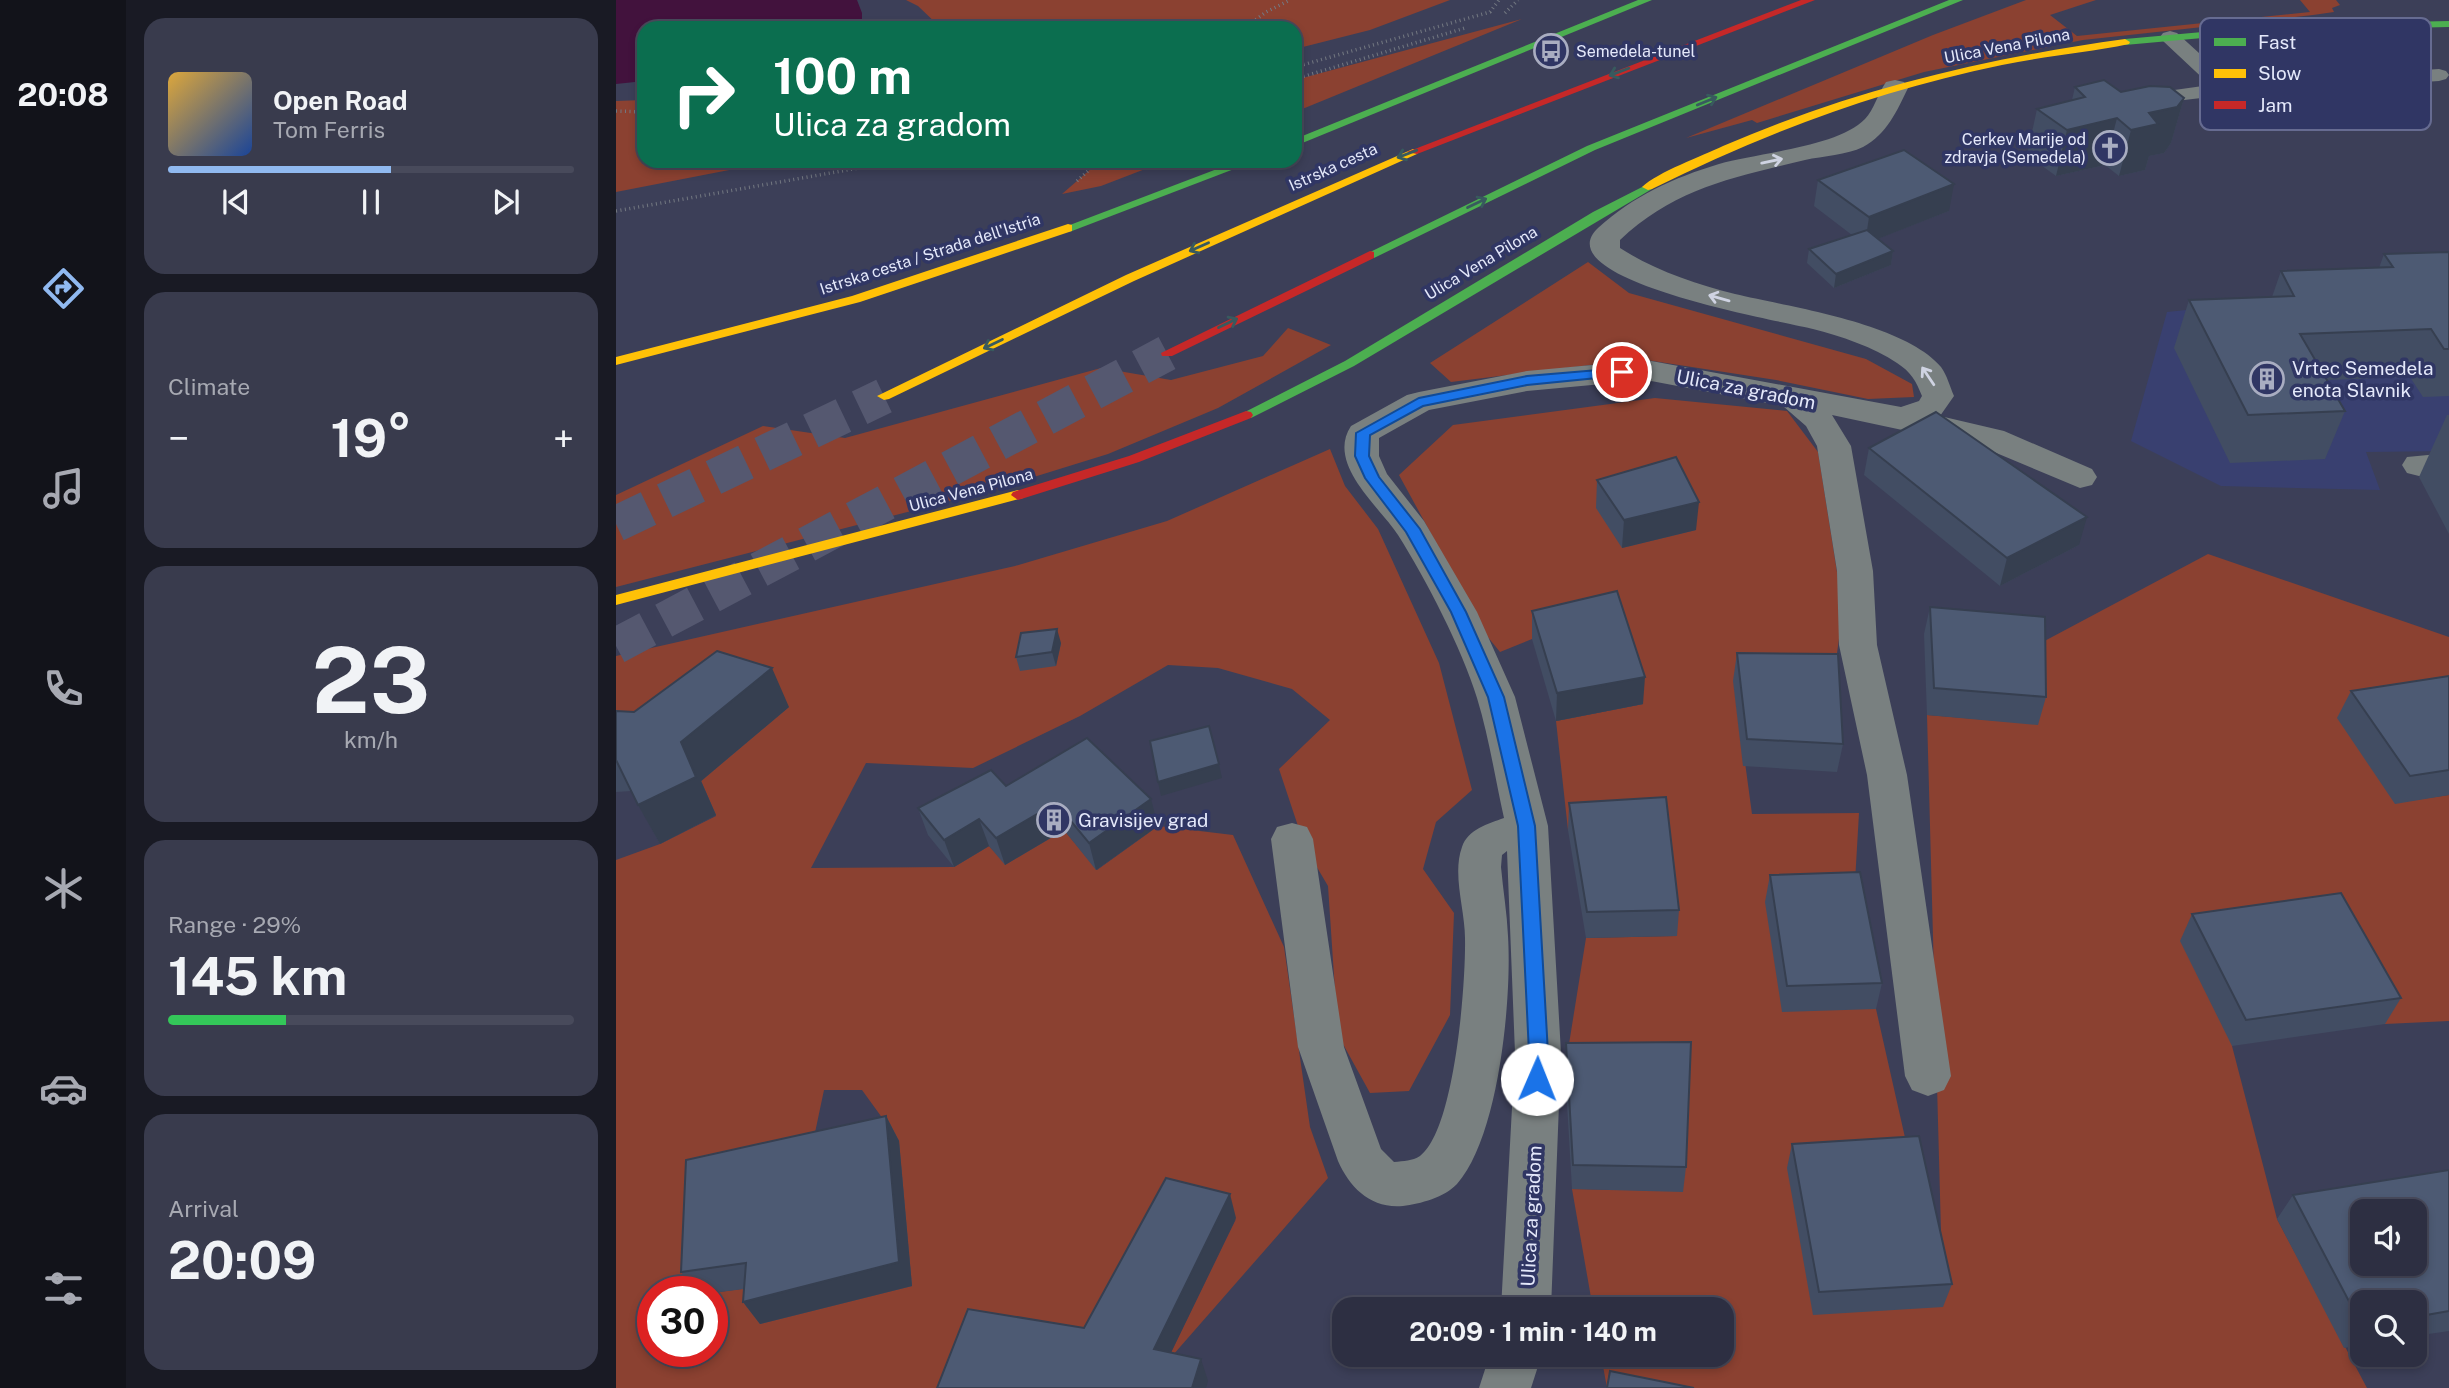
<!DOCTYPE html>
<html lang="en">
<head>
<meta charset="utf-8">
<style>
	:root { --surface:#2d2f42; --page:#393b4d; --text:#f1f3f6; --muted:#a7a9b2; --line:#484a5b; --accent:#90b9f0 }
	body { margin:0; font-family:"Public Sans",sans-serif; background:var(--page); color:var(--text); height:100vh; display:flex; flex-direction:column; font-size:26px; white-space:nowrap }
	* { box-sizing:border-box; margin:0 }
	p { font-size:23px; color:var(--muted) }
	.icon { flex:none; width:38px; height:38px; fill:none; stroke:currentColor; stroke-width:2; stroke-linecap:round; stroke-linejoin:round }
	.map { position:relative; flex:1; overflow:hidden }
	.panel { display:flex; flex-direction:column; gap:18px; padding:18px; background:#191a24; width:490px }
	.panel>* { flex:none }
	.top-card { position:absolute; left:21px; top:21px; width:665px; height:147px; border-radius:21px; box-shadow:0 4px 10px #0003,0 0 0 2px var(--line); background:#0b6e4f; color:#fff; overflow:hidden }
	.buttons { position:absolute; left:1734px; top:1199px; display:grid; gap:14px }
	.buttons a { display:grid; place-items:center; width:77px; height:77px; border-radius:14px; background:var(--surface); box-shadow:0 4px 10px #0003,0 0 0 2px var(--line); font-size:35px }
	.speed { position:absolute; left:21px; top:1276px; display:flex; gap:14px; font-size:35px; font-weight:700; text-align:center }
	.speed>* { display:grid; place-content:center; width:91px; height:91px; border-radius:50%; background:var(--surface); box-shadow:0 4px 10px #0003,0 0 0 2px var(--line); line-height:1 }
	.speed .limit { border:10px solid #d22; background:#fff; color:#111 }
	.pin { position:absolute; display:grid; place-items:center; width:60px; height:60px; color:#fff; margin:-30px; border:4px solid #fff; border-radius:50%; box-shadow:0 2px 7px #0007 }
	.me { position:absolute; width:77px; margin:-38px; rotate:1deg; stroke-linejoin:round; filter:drop-shadow(0 0 5px #0008) }
	.turn { display:flex; align-items:center; gap:24px; height:147px; padding:0 21px; font-size:32px }
	.turn .icon { width:91px; height:91px; stroke-width:2.5 }
	.turn b { display:block; font-size:49px; line-height:60px }
	.big { font-size:52px; font-weight:700; line-height:1.1 }
	.panel .widget { flex:1; display:flex; flex-direction:column; justify-content:center; gap:10px; min-width:0; padding:0 24px; border-radius:21px; background:var(--page) }
	.panel .dial { align-items:center; gap:0 }
	.dial b { font-size:91px; line-height:1 }
	.song { display:flex; align-items:center; gap:21px }
	.cover { width:84px; height:84px; border-radius:10px; background:linear-gradient(135deg,hsl(40 70% 55%),hsl(220 70% 35%)) }
	.played { height:7px; border-radius:4px; background:linear-gradient(90deg,var(--accent) 55%,var(--line) 55%) }
	.keys { display:flex; justify-content:space-around; direction:ltr }
	.heat { display:flex; justify-content:space-between; align-items:center; font-size:38px; direction:ltr }
	.charge { height:10px; border-radius:5px; background:linear-gradient(90deg,#34c759 29%,var(--line) 0) }
	.trip { position:absolute; left:716px; top:1297px; width:402px; height:70px; border-radius:21px; background:var(--surface); box-shadow:0 4px 10px #0003,0 0 0 2px var(--line); font-weight:700; line-height:70px; text-align:center }
	main { display:flex; flex:1; min-height:0 }
	.tabs { display:flex; flex-direction:column; width:126px; justify-content:space-around; align-items:center; background:#12131a; color:var(--muted) }
	.tabs .icon { width:49px; height:49px }
	.tabs .on { color:var(--accent) }
	.tabs b { font-size:32px; color:var(--text) }
	.map>svg:first-child { display:block }
	.built { fill:#394070 }
	.green { fill:#8b4131; fill-rule:evenodd }
	.water { fill:#42123d }
	.lines { fill:none; stroke-linecap:round; stroke-linejoin:round }
	.highway-tunnel { stroke:#555870; stroke-width:36; stroke-dasharray:36 18; stroke-linecap:butt }
	.path { stroke:#737881; stroke-width:3.5; stroke-dasharray:1 3.5; stroke-linecap:butt }
	.lane { fill:#798080; fill-rule:evenodd }
	.street { fill:#798080; fill-rule:evenodd }
	.fast { fill:#4caf50; fill-rule:evenodd }
	.slow { fill:#ffc107; fill-rule:evenodd }
	.jam { fill:#c62828; fill-rule:evenodd }
	.wall { fill:#424d63 }
	.shaded-wall { fill:#363f50 }
	.building { fill:#4d5a73; stroke:#363f50; stroke-width:2; fill-rule:evenodd }
	.oneway { stroke:#385a5e }
	.oneway2 { stroke:#cfd3e2 }
	.route { fill:#1a73e8; stroke:#114b97; stroke-width:2 }
	.labels { text-anchor:middle; dominant-baseline:central; stroke-width:7; stroke-linejoin:round; paint-order:stroke }
	.far-street-label { font-size:16px; fill:#e4e8fa; stroke:#303664 }
	.far-poi-label { font-size:16px; fill:#e4e8fa; stroke:#303664; text-anchor:start }
	.poi-label { font-size:19px; fill:#e4e8fa; stroke:#303664; text-anchor:start }
	.street-label { font-size:19px; fill:#e4e8fa; stroke:#303664 }
	.key { fill:#303664; stroke:#666b91; stroke-width:2 }
	.key-label { font-size:19px; fill:#e4e8fa }
</style>
</head>
<body>
<main>
<nav class="tabs">
<b>20:08</b>
<svg class="icon on" aria-label="directions" viewBox="0 0 24 24"><path d="M12 3l9 9-9 9-9-9zM9 14v-3h6M13 9l2 2-2 2"/></svg>
<svg class="icon" aria-label="music" viewBox="0 0 24 24"><path d="M9 18V5l10-2v13"/><circle cx="6" cy="18" r="3"/><circle cx="16" cy="16" r="3"/></svg>
<svg class="icon" aria-label="phone" viewBox="0 0 24 24"><path d="M5 4h4l2 5-3 2q2 4 5 5l2-3 5 2v4C11 20 4 13 5 4z"/></svg>
<svg class="icon" aria-label="climate" viewBox="0 0 24 24"><path d="M12 3v18M4 7l16 10M4 17L20 7"/></svg>
<svg class="icon" aria-label="car" viewBox="0 0 24 24"><path d="M5 17H2v-5l4-1 3-4h7l3 4 3 1v5h-3M9 17h6M6 11h13"/><circle cx="7" cy="17" r="2"/><circle cx="17" cy="17" r="2"/></svg>
<svg class="icon" aria-label="filters" viewBox="0 0 24 24"><path d="M4 7h16M4 17h16"/><circle cx="9" cy="7" r="2"/><circle cx="15" cy="17" r="2"/></svg>
</nav>
<section class="panel">
<div class="widget">
<div class="song"><i class="cover"></i><div><b>Open Road</b><p>Tom Ferris</p></div></div>
<div class="played"></div>
<div class="keys"><svg class="icon" aria-label="previous" viewBox="0 0 24 24"><path d="M18 5L8 12l10 7zM5 5v14"/></svg><svg class="icon" aria-label="pause" viewBox="0 0 24 24"><path d="M8 5v14M16 5v14"/></svg><svg class="icon" aria-label="next" viewBox="0 0 24 24"><path d="M6 5l10 7-10 7zM19 5v14"/></svg></div>
</div>
<div class="widget"><p>Climate</p>
<div class="heat"><a>−</a><b class="big">19°</b><a>+</a></div>
</div>
<div class="widget dial"><b>23</b><p>km/h</p></div>
<div class="widget"><p>Range · 29%</p><b class="big">145 km</b><div class="charge"></div></div>
<div class="widget"><p>Arrival</p><b class="big">20:09</b></div>
</section>
<div class="map">
<svg width="1833" height="1388" viewBox="0 0 1833 1388">
	<rect width="100%" height="100%" fill="#3c3f58"/>
	<polygon class="built" points="1833,283 1833,451 1750,452 1764,490 1605,486 1515,441 1551,312"/>
	<g class="green">
		<polygon points="290,0 834,0 754,30 679,49 679,28 325,28 302,6"/>
		<polygon points="1410,0 1480,0 1434,15 1461,36 1694,12 1684,0 1720,0 1724,5 1716,8 1718,12 1697,15 1467,40 1308,72 1141,123 1136,120 1070,138 1317,35"/>
		<polygon points="906,19 679,112 679,80"/>
		<polygon points="28,100 28,161 160,161 0,192 0,101"/>
		<polygon points="484,161 550,161 485,186 446,194"/>
		<polygon points="972,262 1013,293 1250,359 1296,384 1298,397 1252,399 1160,380 1024,359 835,382 814,363"/>
		<polygon points="672,328 715,345 602,408 492,454 369,492 0,587 0,495 147,426 229,438 485,368 555,380 647,356"/>
		<polygon points="1039,398 1171,411 1202,452 1227,610 1217,682 1118,681 1136,814 1243,813 1238,899 1150,902 1260,1009 1327,1306 1311,715 1421,724 1421,645 1592,554 1833,637 1833,701 1779,803 1833,795 1833,1021 1769,1024 1710,920 1616,1046 1661,1219 1751,1388 991,1388 985,1355 1106,1354 1106,1309 977,1309 956,1189 1067,1191 949,1069 970,938 1060,936 952,830 940,721 1027,704 916,639 884,652 871,636 783,475 837,425"/>
		<path d="M714,449L729,486L762,529L823,663L856,790L820,822L807,869L838,913L834,1015L793,1091L754,1093L722,1035L712,886L689,847L663,769L714,720L676,689L602,668L552,665L464,716L357,768L250,763L195,868L338,867L373,846L390,864L448,830L481,870L542,826L617,835L668,947L694,1127L712,1178L550,1363L620,1219L477,1351L342,1388H0V860L44,844L100,816L85,781L172,707L0,733V656L399,566L551,521ZM208,1090H246L283,1141L147,1286L96,1293V1351H37V1292L83,1291L193,1161Z"/>
	</g>
	<polygon class="water" points="0,0 241,0 246,13 246,28 28,28 28,81 0,84"/>
	<g class="lines">
		<g class="highway-tunnel">
			<polyline points="0,524 268,396"/>
			<polyline points="0,646 551,353"/>
		</g>
		<g class="path">
			<polyline points="889,13 902,0"/>
			<polyline points="629,28 650,12 674,0"/>
			<polyline points="679,67 874,12 883,0"/>
			<polyline points="679,79 849,28"/>
			<polyline points="0,111 28,112"/>
			<polyline points="461,181 483,161"/>
			<polyline points="0,211 282,161"/>
		</g>
		<polygon class="lane" points="1554,31 1561,33 1616,83 1823,69 1830,71 1833,75 1830,79 1823,81 1611,95 1551,102 1544,100 1541,96 1544,92 1594,85 1547,41 1544,37 1547,33"/>
		<g class="street">
			<path d="M1279,80L1288,82L1292,88C1281,111 1271,134 1247,147C1231,155 1207,156 1189,160C1118,177 1059,188 1004,240V248C1038,270 1079,284 1119,294C1173,307 1288,323 1325,367C1331,375 1334,387 1338,396L1324,416L1388,431L1476,469L1481,477L1476,485L1464,488L1366,447L1216,415L1235,446L1257,571L1261,645L1291,775L1335,1076L1328,1090L1312,1096L1296,1090L1289,1076L1251,775L1223,645L1221,571L1201,446L1190,426L1167,406L1030,380L911,391L813,410L763,438V456L771,474L808,521L861,612L899,697L932,826L945,1053L935,1309H885L899,1053L891,851L886,855L885,867C887,890 891,913 892,936C896,998 883,1137 841,1184C829,1197 804,1204 787,1206C755,1209 734,1188 722,1161L682,1047L655,839L661,827L676,823L691,827L697,839L728,1047L765,1149L778,1162C788,1161 796,1161 804,1156C839,1130 850,982 849,938C849,910 836,874 846,847C852,829 872,824 888,818C879,778 873,737 861,698C846,649 810,579 782,535C763,506 710,464 735,426L791,395L803,392L911,371L1030,360L1285,407L1303,401L1306,396C1300,381 1295,372 1281,363C1258,347 1224,336 1197,329C1172,322 926,281 982,228C1017,196 1057,178 1103,164C1141,153 1222,147 1249,119C1258,110 1262,93 1270,82Z"/>
			<polygon points="1833,453 1833,475 1803,476 1791,473 1786,465 1791,457"/>
			<polygon points="874,1354 926,1354 915,1388 863,1388"/>
		</g>
		<g class="fast">
			<polygon points="1022,0 1036,0 679,146 679,139"/>
			<polygon points="1333,0 1347,0 979,150 758,258 750,258 748,255 971,146"/>
			<polygon points="1833,21 1833,27 1664,31 1509,45 1504,42 1509,39 1664,25"/>
			<polygon points="622,161 639,161 456,231 452,232 446,228"/>
			<polygon points="1032,184 1038,187 1036,189 738,366 635,418 625,418 623,415 729,361 977,212"/>
		</g>
		<g class="slow">
			<path d="M1509,39L1514,42L1513,44C1471,53 1428,56 1386,65C1264,90 1148,133 1036,189L1032,190L1026,187C1042,172 1086,156 1107,146C1236,90 1370,58 1509,39Z"/>
			<polygon points="797,149 803,152 801,154 518,281 273,399 268,400 261,396 510,275"/>
			<polygon points="452,224 456,225 456,231 244,302 0,365 0,357 236,296"/>
			<polygon points="402,490 409,495 407,498 0,605 0,595"/>
		</g>
		<g class="jam">
			<polygon points="1185,0 1199,0 801,154 791,152"/>
			<polygon points="754,251 758,252 758,258 556,356 546,356 545,353"/>
			<polygon points="630,411 635,412 637,415 635,418 523,462 402,500 395,495 397,492 513,456"/>
		</g>
	</g>
	<g class="wall">
		<polygon points="1459,87 1568,98 1555,143 1548,153 1533,156 1529,170 1503,176 1489,165 1440,176 1411,155 1421,109 1456,100"/>
		<polygon points="1202,180 1333,211 1261,239 1277,251 1275,265 1218,288 1191,263 1193,249 1236,235 1198,206"/>
		<polygon points="1833,252 1833,396 1807,397 1794,377 1711,380 1729,411 1709,459 1614,463 1558,348 1573,300 1656,297 1665,271 1763,268 1768,254"/>
		<polygon points="1831,415 1833,415 1833,534 1803,477"/>
		<polygon points="1253,448 1463,545 1384,586 1248,475"/>
		<polygon points="981,480 1080,530 1006,548 980,508"/>
		<polygon points="1314,607 1430,697 1422,725 1311,715 1308,634"/>
		<polygon points="916,611 1027,704 940,721 916,639"/>
		<polygon points="445,643 440,666 404,671 400,657"/>
		<polygon points="1121,653 1227,744 1221,772 1127,766 1117,681"/>
		<polygon points="1833,676 1833,795 1779,804 1721,718 1735,691"/>
		<polygon points="173,707 85,781 100,815 44,844 15,791 0,792 0,711 18,712"/>
		<polygon points="390,786 542,826 480,870 448,830 389,865 373,846 338,867 312,835 302,808"/>
		<polygon points="953,803 1063,910 1061,936 970,938 952,830"/>
		<polygon points="1154,875 1266,983 1260,1009 1166,1012 1149,902"/>
		<polygon points="1576,914 1785,998 1769,1024 1616,1046 1564,941"/>
		<polygon points="950,1043 1070,1167 1067,1192 956,1189 949,1069"/>
		<polygon points="270,1116 283,1141 296,1286 144,1324 127,1302 128,1289 96,1293 96,1292 80,1292 65,1272"/>
		<polygon points="1176,1144 1336,1284 1327,1307 1197,1315 1171,1168"/>
		<polygon points="1833,1170 1833,1331 1799,1336 1799,1302 1746,1302 1746,1345 1728,1348 1661,1219 1677,1195"/>
	</g>
	<g class="shaded-wall">
		<polygon points="1568,98 1555,143 1548,153 1533,156 1529,170 1503,176 1515,130 1533,113"/>
		<polygon points="1501,118 1489,165 1440,176 1451,130"/>
		<polygon points="1338,184 1333,211 1249,244 1253,217"/>
		<polygon points="1277,251 1275,265 1218,288 1220,274"/>
		<polygon points="1083,502 1080,530 1006,548 1008,520"/>
		<polygon points="1471,517 1463,545 1384,586 1391,558"/>
		<polygon points="441,629 445,643 440,666 436,652"/>
		<polygon points="156,668 173,707 85,781 100,815 44,844 22,805 65,742"/>
		<polygon points="1029,677 1027,704 940,721 941,693"/>
		<polygon points="603,764 606,778 545,796 542,782"/>
		<polygon points="535,799 542,826 480,870 473,843"/>
		<polygon points="440,803 448,830 389,865 380,838"/>
		<polygon points="363,819 373,846 338,867 328,840"/>
		<polygon points="270,1116 283,1141 296,1286 144,1324 127,1302"/>
		<polygon points="614,1194 620,1218 546,1371 538,1349"/>
		<polygon points="585,1359 592,1381 590,1388 576,1388"/>
	</g>
	<g class="building">
		<polygon points="1488,80 1505,92 1534,86 1554,87 1568,98 1561,107 1533,113 1542,124 1515,130 1501,118 1451,130 1421,109 1469,97 1459,87"/>
		<polygon points="1288,150 1338,184 1253,217 1202,180"/>
		<polygon points="1251,230 1277,251 1220,274 1193,249"/>
		<polygon points="1833,252 1833,349 1828,349 1815,329 1684,334 1729,411 1632,415 1573,300 1678,296 1665,271 1777,267 1768,254"/>
		<polygon points="1320,412 1471,517 1391,558 1253,448"/>
		<polygon points="1060,457 1083,502 1008,520 981,480"/>
		<polygon points="1001,591 1029,677 941,693 916,611"/>
		<polygon points="1314,607 1429,617 1430,697 1318,688"/>
		<polygon points="441,629 436,652 400,657 405,633"/>
		<polygon points="101,651 156,668 65,742 80,777 22,805 0,760 0,711 18,712"/>
		<polygon points="1121,653 1222,654 1227,744 1131,739"/>
		<polygon points="1833,676 1833,770 1794,776 1735,691"/>
		<polygon points="593,726 603,764 542,782 534,741"/>
		<polygon points="471,738 535,799 473,843 440,803 380,838 363,819 328,840 302,808 375,770 390,786"/>
		<polygon points="1050,797 1063,910 971,912 953,803"/>
		<polygon points="1244,872 1266,983 1171,986 1154,875"/>
		<polygon points="1725,893 1785,998 1630,1020 1576,914"/>
		<polygon points="1075,1042 1070,1167 957,1165 950,1043"/>
		<polygon points="270,1116 283,1262 127,1302 130,1263 65,1272 70,1160"/>
		<polygon points="1303,1136 1336,1284 1203,1292 1176,1144"/>
		<path d="M1833,1170V1311L1799,1317V1302H1746V1326L1677,1195ZM1746,1211H1799V1264H1746Z"/>
		<polygon points="550,1178 614,1194 538,1349 585,1359 576,1388 321,1388 352,1309 468,1328"/>
		<polygon points="994,1371 1078,1388 991,1388"/>
	</g>
	<defs><path id="oneway-shaft" d="M-6 0H5M1.5-3L5.5 0L1.5 3" fill="none" stroke-width="1.6" stroke-linecap="round" stroke-linejoin="round" transform="scale(1.75)"/></defs>
	<g class="oneway">
		<use href="#oneway-shaft" transform="translate(1003 72) rotate(159)"/>
		<use href="#oneway-shaft" transform="translate(1091 101) rotate(-22)"/>
		<use href="#oneway-shaft" transform="translate(791 154) rotate(159)"/>
		<use href="#oneway-shaft" transform="translate(861 203) rotate(-26)"/>
		<use href="#oneway-shaft" transform="translate(583 247) rotate(156)"/>
		<use href="#oneway-shaft" transform="translate(612 323) rotate(-26)"/>
		<use href="#oneway-shaft" transform="translate(377 344) rotate(154)"/>
	</g>
	<g class="oneway2">
		<use href="#oneway-shaft" transform="translate(1156 161) rotate(-12)"/>
		<use href="#oneway-shaft" transform="translate(1103 298) rotate(-164)"/>
		<use href="#oneway-shaft" transform="translate(1312 376) rotate(-124)"/>
	</g>
	<polygon class="route" points="1006,368 1011,370 1011,375 911,385 807,406 754,435 753,456 763,477 804,529 850,612 888,697 919,826 932,1053 928,1085 921,1087 914,1085 911,1079 913,1053 902,826 872,697 835,612 790,532 749,478 739,456 740,433 803,398 911,376"/>
	<defs>
		<g id="bus-ring" transform="scale(1.75)"><circle r="9.5" fill="#303664" stroke="#a9adc1" stroke-width="1.5"/><path d="M-5-6H5V4H4V6H2V4H-2V6H-4V4H-5ZM-3.5-4V0h7V-4ZM-3.5 1.2v1.5H-2V1.2ZM2 1.2v1.5H3.5V1.2Z" fill="#a9adc1"/></g>
		<g id="church-ring" transform="scale(1.75)"><circle r="9.5" fill="#303664" stroke="#a9adc1" stroke-width="1.5"/><path d="M-1.2-6h2.4v3.5h3.3v2.4h-3.3V6h-2.4V-.1h-3.3v-2.4h3.3Z" fill="#a9adc1"/></g>
		<g id="building-ring" transform="scale(1.75)"><circle r="9.5" fill="#303664" stroke="#a9adc1" stroke-width="1.5"/><path d="M-4-6H4V6H1V3H-1V6H-4ZM-2.5-4.3h1.7v1.8h-1.7ZM.8-4.3h1.7v1.8H.8ZM-2.5-1h1.7V.8h-1.7ZM.8-1h1.7V.8H.8Z" fill="#a9adc1"/></g>
	</defs>
	<g fill-rule="evenodd">
		<use href="#bus-ring" x="935" y="51"/>
		<use href="#church-ring" x="1494" y="148"/>
		<use href="#building-ring" x="1651" y="379"/>
		<use href="#building-ring" x="438" y="820"/>
	</g>
	<g class="labels">
		<g class="far-street-label">
			<text transform="translate(1391 46) rotate(-11)">Ulica Vena Pilona</text>
			<text transform="translate(717 167) rotate(-24)">Istrska cesta</text>
			<text transform="translate(314 254) rotate(-18)">Istrska cesta / Strada dell'Istria</text>
			<text transform="translate(865 263) rotate(-31)">Ulica Vena Pilona</text>
			<text transform="translate(355 490) rotate(-15)">Ulica Vena Pilona</text>
		</g>
		<g class="far-poi-label">
			<text x="960" y="51">Semedela-tunel</text>
			<text x="1470" y="139" text-anchor="end">Cerkev Marije od<tspan x="1470" dy="18">zdravja (Semedela)</tspan></text>
		</g>
		<g class="poi-label">
			<text x="1676" y="368">Vrtec Semedela<tspan x="1676" dy="22">enota Slavnik</tspan></text>
			<text x="462" y="820">Gravisijev grad</text>
		</g>
		<g class="street-label">
			<text transform="translate(1130 389) rotate(11)">Ulica za gradom</text>
			<text transform="translate(915 1216) rotate(-87)">Ulica za gradom</text>
		</g>
	</g>
	<rect x="1584" y="18" width="231" height="112" rx="10" class="key"/>
	<rect x="1598" y="38" width="32" height="8" fill="#4caf50"/>
	<rect x="1598" y="69" width="32" height="9" fill="#ffc107"/>
	<rect x="1598" y="101" width="32" height="8" fill="#c62828"/>
	<g class="key-label">
		<text x="1642" y="49">Fast</text>
		<text x="1642" y="80">Slow</text>
		<text x="1642" y="112">Jam</text>
	</g>
</svg>
<div class="buttons">
<a><svg class="icon" aria-label="sound" viewBox="0 0 24 24"><path d="M4 9h4l5-4v14l-5-4H4zM17 9q2 3 0 6"/></svg></a>
<a><svg class="icon" aria-label="search" viewBox="0 0 24 24"><circle cx="10" cy="10" r="6"/><path d="M15 15l6 6"/></svg></a>
</div>
<div class="speed"><div class="limit">30</div></div>
<div class="pin" style="left:1006px;top:372px;background:#d93025"><svg class="icon" aria-label="arrive" viewBox="0 0 24 24"><path d="M6 21V4h12l-3 4 3 4H6"/></svg></div>
<svg class="me" style="left:921px;top:1079px" viewBox="-20 -20 40 40"><circle r="19" fill="#fff"/><path d="M0-13L10 11 0 6-10 11z" fill="#1a73e8"/></svg>
<div class="trip">20:09 · 1 min · 140 m</div>
<div class="top-card">
<div class="turn"><svg class="icon" aria-label="right" viewBox="0 0 24 24"><path d="M7 20v-9h11M14 6l5 5-5 5"/></svg><div><b>100 m</b>Ulica za gradom</div></div>
</div>
</div>
</main>
</body>
</html>
